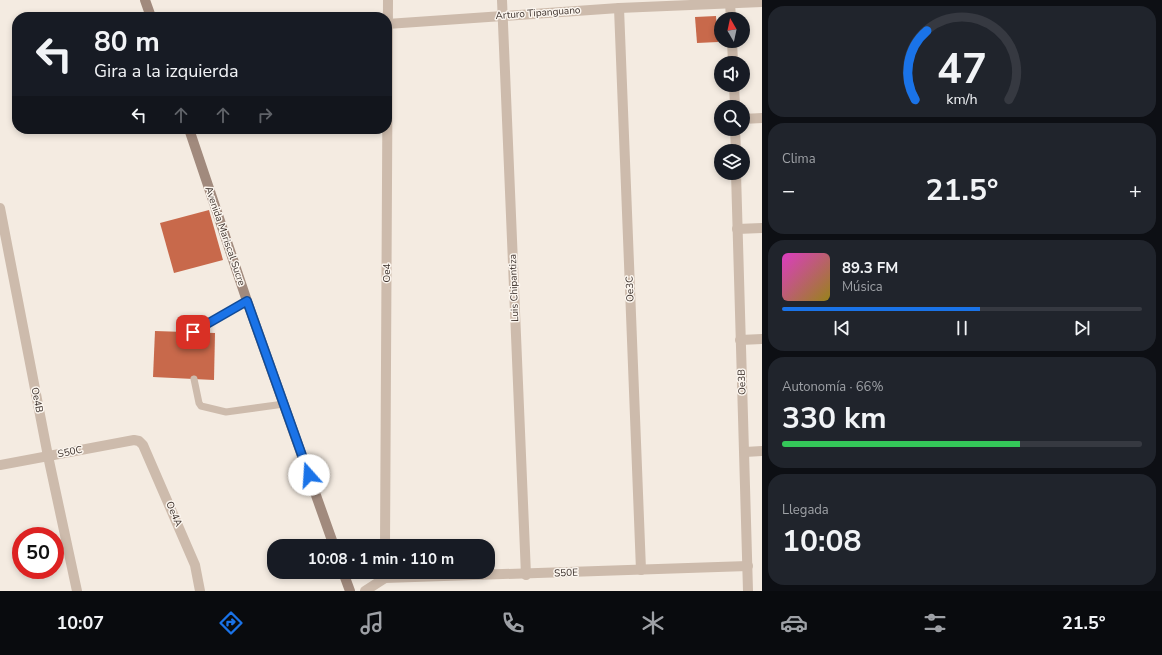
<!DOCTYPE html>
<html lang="es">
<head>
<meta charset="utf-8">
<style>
	:root { --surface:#171b24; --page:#20242c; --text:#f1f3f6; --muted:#9ea1a6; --line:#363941; --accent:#1a73e8 }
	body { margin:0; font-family:"Nunito Sans",sans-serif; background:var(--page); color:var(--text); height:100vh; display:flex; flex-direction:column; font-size:15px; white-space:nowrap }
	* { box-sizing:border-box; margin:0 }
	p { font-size:13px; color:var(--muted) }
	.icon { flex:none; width:22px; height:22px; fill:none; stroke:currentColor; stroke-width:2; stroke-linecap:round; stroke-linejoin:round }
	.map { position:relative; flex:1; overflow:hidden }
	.sheet { display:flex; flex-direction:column; gap:6px; padding:6px; background:#0d0f14; width:400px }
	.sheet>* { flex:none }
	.banner { position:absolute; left:12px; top:12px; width:380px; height:122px; border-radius:16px; box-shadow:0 2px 6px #0003; background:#171b24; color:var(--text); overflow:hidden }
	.needle { width:26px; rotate:351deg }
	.tools { position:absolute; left:714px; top:12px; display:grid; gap:8px }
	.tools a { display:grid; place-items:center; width:36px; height:36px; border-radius:50%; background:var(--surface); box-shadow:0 2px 6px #0003; font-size:20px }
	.speed { position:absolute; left:12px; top:527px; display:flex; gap:8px; font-size:20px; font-weight:700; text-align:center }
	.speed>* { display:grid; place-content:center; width:52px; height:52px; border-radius:50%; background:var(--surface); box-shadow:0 2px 6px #0003; line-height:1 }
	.speed .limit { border:6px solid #d22; background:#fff; color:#111 }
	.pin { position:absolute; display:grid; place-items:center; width:34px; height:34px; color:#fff; margin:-17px; border-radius:8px; box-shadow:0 2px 6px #0006 }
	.me { position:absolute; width:44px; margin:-22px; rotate:341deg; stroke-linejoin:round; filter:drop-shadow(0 0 3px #0008) }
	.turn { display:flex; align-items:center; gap:14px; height:84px; padding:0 16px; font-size:18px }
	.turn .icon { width:52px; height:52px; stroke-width:2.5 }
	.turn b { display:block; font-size:28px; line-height:34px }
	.lanes { display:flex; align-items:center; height:38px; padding:0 16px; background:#0003; justify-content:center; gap:20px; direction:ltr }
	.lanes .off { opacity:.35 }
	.big { font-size:30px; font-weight:700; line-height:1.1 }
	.sheet .tile { flex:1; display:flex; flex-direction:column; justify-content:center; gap:6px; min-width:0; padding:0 14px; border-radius:16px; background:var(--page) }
	.sheet .dial { align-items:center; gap:0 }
	.dial svg { height:104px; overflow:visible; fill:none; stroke:var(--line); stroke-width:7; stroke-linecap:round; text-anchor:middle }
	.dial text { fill:var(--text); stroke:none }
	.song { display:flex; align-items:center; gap:12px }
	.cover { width:48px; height:48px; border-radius:6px; background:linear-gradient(135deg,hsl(310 70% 55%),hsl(50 70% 35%)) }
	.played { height:4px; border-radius:2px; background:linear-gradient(90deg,var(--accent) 55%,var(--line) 55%) }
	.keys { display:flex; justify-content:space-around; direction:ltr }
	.heat { display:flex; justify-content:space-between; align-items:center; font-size:22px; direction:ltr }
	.charge { height:6px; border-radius:3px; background:linear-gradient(90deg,#34c759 66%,var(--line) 0) }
	.trip { position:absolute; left:267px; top:539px; width:228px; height:40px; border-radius:16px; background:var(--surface); box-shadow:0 2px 6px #0003; font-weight:700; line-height:40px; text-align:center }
	.tabs { display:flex; height:64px; justify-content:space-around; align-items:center; background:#090b0e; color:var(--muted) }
	.tabs .icon { width:28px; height:28px }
	.tabs .active { color:var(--accent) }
	.tabs b { font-size:18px; color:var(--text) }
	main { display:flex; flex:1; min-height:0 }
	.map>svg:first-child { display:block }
	.building { fill:#c8694b }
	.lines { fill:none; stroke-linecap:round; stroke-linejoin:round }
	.lane { stroke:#cdbbac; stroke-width:7 }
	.street { stroke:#cdbbac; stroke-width:10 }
	.secondary { stroke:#a18a7d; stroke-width:10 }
	.route-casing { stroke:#114b97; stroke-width:10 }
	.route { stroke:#1a73e8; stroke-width:7 }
	.labels { text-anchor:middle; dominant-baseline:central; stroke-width:3; stroke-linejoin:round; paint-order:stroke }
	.street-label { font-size:10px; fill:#3b302b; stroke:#fbf5ee }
</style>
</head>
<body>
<main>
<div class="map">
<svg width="762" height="591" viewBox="0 0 762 591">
	<rect width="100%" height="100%" fill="#f4ebe1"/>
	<g class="building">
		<polygon points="716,16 718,42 697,43 695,17"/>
		<polygon points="209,210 223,260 174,273 160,223"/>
		<polygon points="155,331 215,333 214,380 153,377"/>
	</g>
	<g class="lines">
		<g class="lane">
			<polyline points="193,331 247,301"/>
			<polyline points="194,379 199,403 201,406 226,412 284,404"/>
		</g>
		<g class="street">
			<polyline points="502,0 526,575"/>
			<polyline points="730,3 731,19"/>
			<polyline points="619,8 641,570"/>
			<polyline points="387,24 619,8 762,2"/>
			<polyline points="732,41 733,63"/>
			<polyline points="734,85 735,107"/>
			<polyline points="743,119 762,118"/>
			<polyline points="735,129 736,151"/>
			<polyline points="736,173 748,591"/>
			<polyline points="0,208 48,456 77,591"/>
			<polyline points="737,229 762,228"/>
			<polyline points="740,340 762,339"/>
			<polyline points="745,452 762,451"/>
			<polyline points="0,465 134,440 139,441 143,445 195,565 200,591"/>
			<polyline points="385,546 388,0"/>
			<polyline points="385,578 748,566"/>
			<polyline points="365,591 385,578"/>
		</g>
		<g class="secondary">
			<polyline points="145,0 151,17"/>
			<polyline points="189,129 247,301 334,546"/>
			<polyline points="343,572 350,591"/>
		</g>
	</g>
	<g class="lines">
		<g class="route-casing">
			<polyline id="route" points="193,332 247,301 309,475"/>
		</g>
		<use href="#route" class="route"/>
	</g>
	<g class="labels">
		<g class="street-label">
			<text transform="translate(538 13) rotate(-4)">Arturo Tipanguano</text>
			<text transform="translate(225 236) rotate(71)">Avenida Mariscal Sucre</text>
			<text transform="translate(387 273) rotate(-90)">Oe4</text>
			<text transform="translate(514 288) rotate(-92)">Luis Chipantiza</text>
			<text transform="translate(630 289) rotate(-92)">Oe3C</text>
			<text transform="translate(742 382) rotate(-92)">Oe3B</text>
			<text transform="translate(37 400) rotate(79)">Oe4B</text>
			<text transform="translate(70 452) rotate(-11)">S50C</text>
			<text transform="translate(174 514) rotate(67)">Oe4A</text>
			<text transform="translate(566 573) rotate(-2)">S50E</text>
		</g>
	</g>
</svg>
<div class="tools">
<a><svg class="needle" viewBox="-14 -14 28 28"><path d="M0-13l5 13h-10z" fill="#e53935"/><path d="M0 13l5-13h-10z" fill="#9ea1a6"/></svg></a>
<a><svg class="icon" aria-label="sound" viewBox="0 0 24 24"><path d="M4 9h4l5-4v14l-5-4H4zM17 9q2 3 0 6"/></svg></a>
<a><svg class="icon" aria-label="search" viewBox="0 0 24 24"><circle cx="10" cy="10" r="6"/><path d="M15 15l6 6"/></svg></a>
<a><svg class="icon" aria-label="layers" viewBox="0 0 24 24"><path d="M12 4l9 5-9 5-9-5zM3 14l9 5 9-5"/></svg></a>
</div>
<div class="speed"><div class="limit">50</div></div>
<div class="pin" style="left:193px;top:332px;background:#d93025"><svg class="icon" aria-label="arrive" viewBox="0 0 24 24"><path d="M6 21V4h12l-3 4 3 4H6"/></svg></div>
<svg class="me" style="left:309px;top:475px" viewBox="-20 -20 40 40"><circle r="19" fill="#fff"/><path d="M0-13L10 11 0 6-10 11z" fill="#1a73e8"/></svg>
<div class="trip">10:08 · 1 min · 110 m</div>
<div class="banner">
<div class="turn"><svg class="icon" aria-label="left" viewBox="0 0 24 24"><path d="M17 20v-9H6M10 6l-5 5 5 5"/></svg><div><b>80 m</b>Gira a la izquierda</div></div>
<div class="lanes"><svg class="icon" aria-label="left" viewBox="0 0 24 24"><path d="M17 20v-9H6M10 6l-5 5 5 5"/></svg><svg class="icon off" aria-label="ahead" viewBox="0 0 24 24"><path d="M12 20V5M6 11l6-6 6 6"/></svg><svg class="icon off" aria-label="ahead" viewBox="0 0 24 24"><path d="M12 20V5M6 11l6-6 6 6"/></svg><svg class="icon off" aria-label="right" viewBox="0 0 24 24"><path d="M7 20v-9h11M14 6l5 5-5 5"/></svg></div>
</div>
</div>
<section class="sheet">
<div class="tile dial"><svg viewBox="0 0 100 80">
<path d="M14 69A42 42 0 1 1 86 69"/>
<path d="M14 69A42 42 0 0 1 23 16" stroke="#1a73e8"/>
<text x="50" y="56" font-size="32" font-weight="700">47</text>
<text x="50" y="72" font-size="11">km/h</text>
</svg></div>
<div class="tile"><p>Clima</p>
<div class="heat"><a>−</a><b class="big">21.5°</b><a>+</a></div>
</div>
<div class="tile">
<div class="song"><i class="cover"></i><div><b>89.3 FM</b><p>Música</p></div></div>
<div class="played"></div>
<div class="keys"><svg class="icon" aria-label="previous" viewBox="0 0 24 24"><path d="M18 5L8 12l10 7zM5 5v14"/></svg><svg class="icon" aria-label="pause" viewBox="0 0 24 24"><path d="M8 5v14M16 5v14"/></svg><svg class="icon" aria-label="next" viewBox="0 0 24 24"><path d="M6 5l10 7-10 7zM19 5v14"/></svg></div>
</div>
<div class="tile"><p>Autonomía · 66%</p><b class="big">330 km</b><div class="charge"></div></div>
<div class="tile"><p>Llegada</p><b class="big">10:08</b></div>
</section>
</main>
<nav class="tabs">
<b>10:07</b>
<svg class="icon active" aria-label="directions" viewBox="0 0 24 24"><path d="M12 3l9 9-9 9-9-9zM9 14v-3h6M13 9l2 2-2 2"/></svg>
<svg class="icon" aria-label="music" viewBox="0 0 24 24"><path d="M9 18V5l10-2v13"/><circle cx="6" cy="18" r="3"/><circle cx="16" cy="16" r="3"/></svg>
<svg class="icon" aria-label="phone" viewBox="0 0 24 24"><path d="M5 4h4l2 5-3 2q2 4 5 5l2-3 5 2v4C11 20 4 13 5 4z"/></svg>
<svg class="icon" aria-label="climate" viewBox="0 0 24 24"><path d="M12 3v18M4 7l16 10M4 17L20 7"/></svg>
<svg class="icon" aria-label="car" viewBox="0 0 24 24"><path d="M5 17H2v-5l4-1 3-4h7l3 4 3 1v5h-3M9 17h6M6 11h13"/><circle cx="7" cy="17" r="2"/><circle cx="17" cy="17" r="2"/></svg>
<svg class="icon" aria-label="filters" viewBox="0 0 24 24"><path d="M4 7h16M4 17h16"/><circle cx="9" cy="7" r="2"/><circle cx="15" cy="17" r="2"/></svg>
<b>21.5°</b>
</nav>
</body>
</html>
